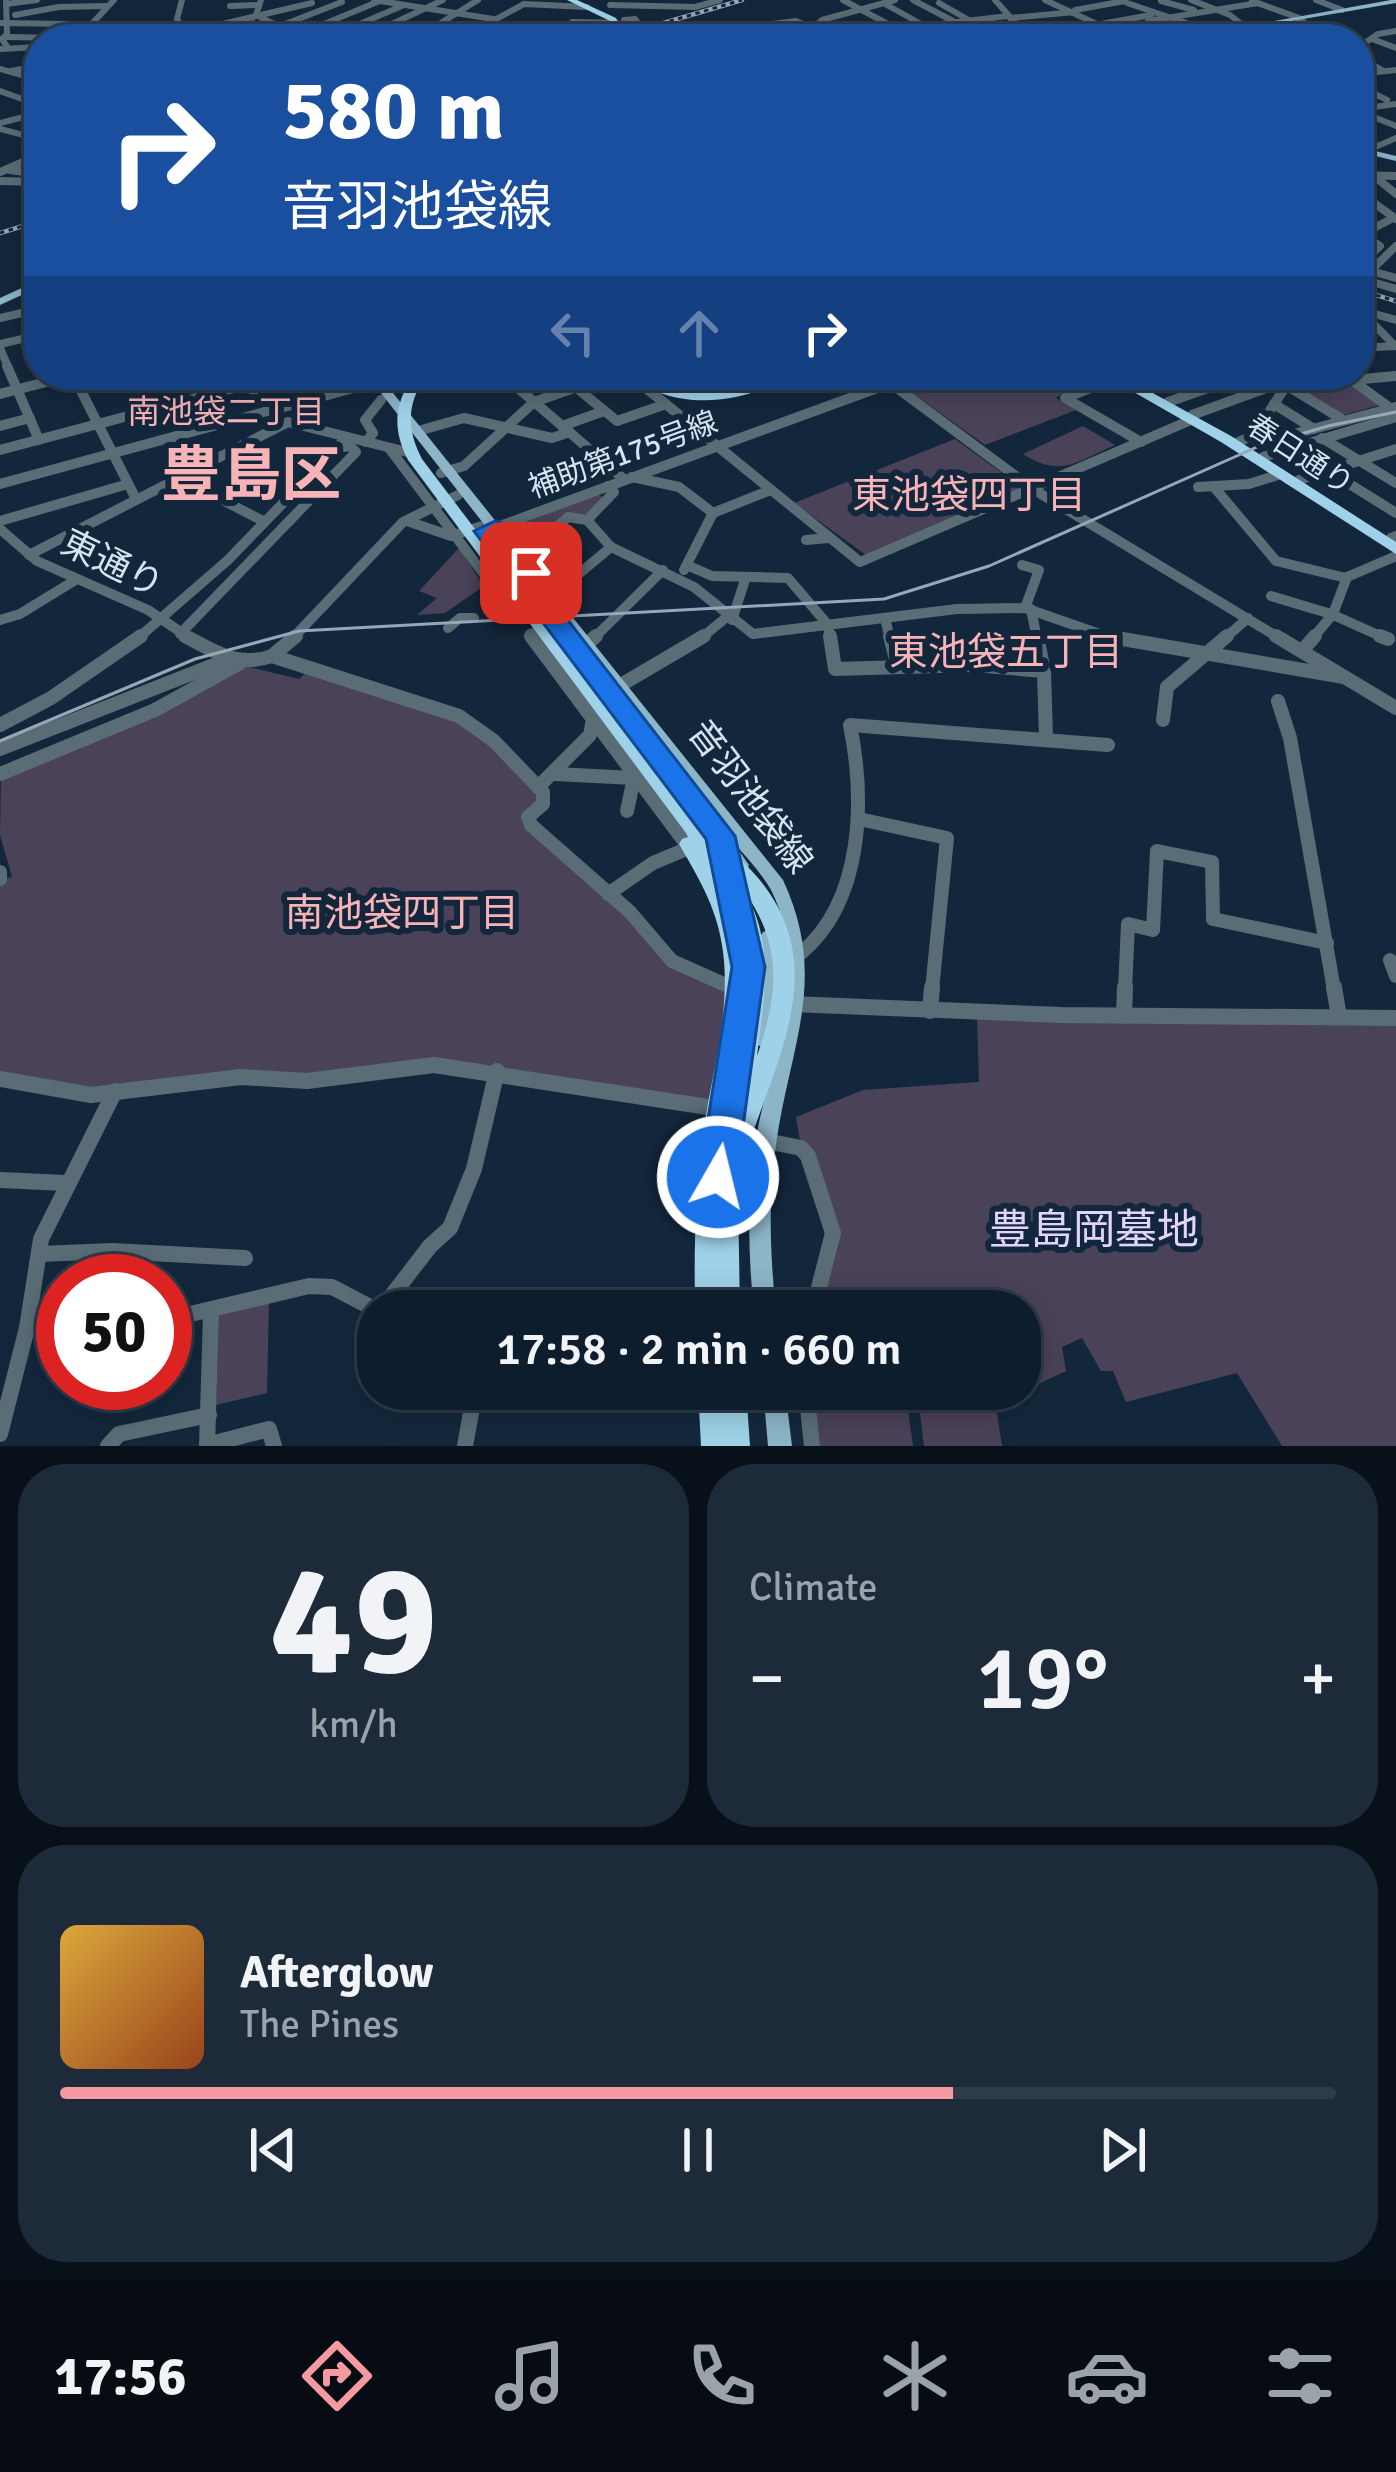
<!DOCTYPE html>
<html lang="en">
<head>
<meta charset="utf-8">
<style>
	:root { --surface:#0e1d2d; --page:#1c2a39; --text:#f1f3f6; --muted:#9ba2aa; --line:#2e3b49; --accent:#f49aa0 }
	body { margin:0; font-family:Signika,"Noto Sans JP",sans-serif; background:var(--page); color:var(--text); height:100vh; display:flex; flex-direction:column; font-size:45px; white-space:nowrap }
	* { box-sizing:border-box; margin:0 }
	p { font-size:39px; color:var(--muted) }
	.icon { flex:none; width:66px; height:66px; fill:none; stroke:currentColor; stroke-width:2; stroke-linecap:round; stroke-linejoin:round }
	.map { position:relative; height:1446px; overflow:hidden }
	.sheet { display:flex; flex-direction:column; gap:18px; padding:18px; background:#081019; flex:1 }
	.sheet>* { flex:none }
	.guide { position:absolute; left:24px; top:24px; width:1350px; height:366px; border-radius:48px; box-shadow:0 6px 30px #0003,0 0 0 3px var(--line); background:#1a4fa0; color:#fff; overflow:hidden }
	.speed { position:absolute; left:36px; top:1254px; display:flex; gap:24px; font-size:60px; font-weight:700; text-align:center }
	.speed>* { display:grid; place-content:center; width:156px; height:156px; border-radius:50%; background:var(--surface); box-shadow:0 6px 30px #0003,0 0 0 3px var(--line); line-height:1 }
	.speed .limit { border:18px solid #d22; background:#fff; color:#111 }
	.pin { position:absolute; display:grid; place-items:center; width:102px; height:102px; color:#fff; margin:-51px; border-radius:24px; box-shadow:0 6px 18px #0006 }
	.me { position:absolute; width:132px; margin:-66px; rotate:8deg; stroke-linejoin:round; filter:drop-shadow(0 0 9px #0008) }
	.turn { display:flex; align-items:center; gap:42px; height:252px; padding:0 60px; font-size:54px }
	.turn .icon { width:156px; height:156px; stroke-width:2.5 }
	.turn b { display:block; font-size:84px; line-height:102px }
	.lanes { display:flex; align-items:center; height:114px; padding:0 60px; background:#0003; justify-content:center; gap:60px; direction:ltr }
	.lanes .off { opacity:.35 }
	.big { font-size:90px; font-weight:600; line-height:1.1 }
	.sheet .tile { flex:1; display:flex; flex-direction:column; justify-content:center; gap:18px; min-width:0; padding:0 42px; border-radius:48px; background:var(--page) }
	.sheet .dial { align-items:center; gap:0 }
	.dial b { font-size:156px; line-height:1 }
	.song { display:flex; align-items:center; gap:36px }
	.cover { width:144px; height:144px; border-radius:18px; background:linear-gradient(135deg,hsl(40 70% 55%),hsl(20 70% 35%)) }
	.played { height:12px; border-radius:6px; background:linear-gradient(90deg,var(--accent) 70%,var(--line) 70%) }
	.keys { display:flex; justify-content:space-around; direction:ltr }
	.heat { display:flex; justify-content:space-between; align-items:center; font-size:66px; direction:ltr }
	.sheet .tiles { flex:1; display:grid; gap:18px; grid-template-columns:1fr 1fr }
	.tile:last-child { grid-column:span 2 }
	.trip { position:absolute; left:357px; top:1290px; width:684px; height:120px; border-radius:48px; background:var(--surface); box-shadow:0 6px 30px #0003,0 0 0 3px var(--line); font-weight:600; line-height:120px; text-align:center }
	.dock { display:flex; height:192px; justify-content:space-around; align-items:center; background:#060c12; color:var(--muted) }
	.dock .icon { width:84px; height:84px }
	.dock .selected { color:var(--accent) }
	.dock b { font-size:54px; color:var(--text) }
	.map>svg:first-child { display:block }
	.green { fill:#4a4259 }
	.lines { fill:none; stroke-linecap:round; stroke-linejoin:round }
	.minor-far4 { stroke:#5a6d76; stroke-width:6 }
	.minor-far3 { stroke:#5a6d76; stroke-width:8 }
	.minor-far2 { stroke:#5a6d76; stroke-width:10 }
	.minor-far1 { stroke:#5a6d76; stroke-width:14 }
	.minor { stroke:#5a6d76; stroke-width:16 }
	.major { fill:#8cb5c8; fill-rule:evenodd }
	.highway { fill:#9fd2e8; fill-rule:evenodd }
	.tram { stroke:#98a7b8; stroke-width:3 }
	.rail-casing { stroke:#98a7b8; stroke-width:4.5 }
	.rail { stroke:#13273c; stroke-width:3; stroke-dasharray:4.5; stroke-linecap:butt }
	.route { fill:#1a73e8; stroke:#114b97; stroke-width:3 }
	.labels { text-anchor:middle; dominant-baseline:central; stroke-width:12; stroke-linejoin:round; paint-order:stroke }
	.far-street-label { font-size:30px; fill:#d6e3f1; stroke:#13273c }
	.far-neighbourhood-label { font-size:33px; fill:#f8b3b7; stroke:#13273c }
	.street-label { font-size:36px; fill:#d6e3f1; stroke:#13273c }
	.neighbourhood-label { font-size:39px; fill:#f8b3b7; stroke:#13273c }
	.near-park-label { font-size:42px; fill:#e2d4fb; stroke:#13273c }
	.town-label { font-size:60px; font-weight:bold; fill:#f8b3b7; stroke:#13273c }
</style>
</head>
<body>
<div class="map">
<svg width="1396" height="1446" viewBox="0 0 1396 1446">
	<rect width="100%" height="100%" fill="#13273c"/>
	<g class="green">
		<polygon points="933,375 1062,375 1072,381 1053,388 1062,394 1056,398 1076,410 985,445 904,387"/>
		<polygon points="1307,375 1339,375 1380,405 1343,415 1297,390"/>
		<path d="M1083,426L1115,445C1076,462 1061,478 1023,454Z"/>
		<polygon points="955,439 1020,486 1018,491 866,555 794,503"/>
		<polygon points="597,494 607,499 592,514 567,515 527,550 519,551 504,530"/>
		<polygon points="459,548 484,586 445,613 417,615 437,598 419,591"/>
		<polygon points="240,665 299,679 306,673 457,718 502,754 541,799 522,820 526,826 630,917 671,965 728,990 710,1103 434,1065 91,1095 0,1078 0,881 12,877 0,835 1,779"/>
		<polygon points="977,1016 1396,1023 1396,1446 1282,1446 1237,1373 1126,1402 1113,1371 1101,1371 1082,1338 1062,1347 1066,1371 1032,1387 1028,1365 1020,1365 1020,1311 819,1311 839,1232 800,1141 796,1117 863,1090 979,1082"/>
		<polygon points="269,1301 267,1393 216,1405 219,1314"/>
		<polygon points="812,1389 905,1389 913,1446 817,1446"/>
		<polygon points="920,1413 997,1413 1002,1446 924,1446"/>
	</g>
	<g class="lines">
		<g class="minor-far4">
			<polyline points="6,0 7,34 2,39 8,48"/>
			<polyline points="182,0 177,19 182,27"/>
			<polyline points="261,0 256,15 282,28"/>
			<polyline points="374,0 493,19"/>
			<polyline points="843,0 916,39"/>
			<polyline points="913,0 955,22"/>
			<polyline points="995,0 1019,27 1040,39"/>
			<polyline points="1045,0 1129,39"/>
			<polyline points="1191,0 1230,15 1260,39"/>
			<polyline points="1316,0 1342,10"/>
			<polyline points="1161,1 1194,10"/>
			<polyline points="1252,1 1302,19"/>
			<polyline points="939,3 988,31"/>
			<polyline points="1127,3 1213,32"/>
			<polyline points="6,4 37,0"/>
			<polyline points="885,4 941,35"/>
			<polyline points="610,5 695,7 720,0"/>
			<polyline points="230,6 259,5"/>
			<polyline points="1075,10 1125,1"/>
			<polyline points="15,15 59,7 106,6"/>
			<polyline points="1010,18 1075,12"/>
			<polyline points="1298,19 1333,39"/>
			<polyline points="624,20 635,19 639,24"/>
			<polyline points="1148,21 1258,3"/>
			<polyline points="1148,21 1184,38"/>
			<polyline points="0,23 207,26"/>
			<polyline points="940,24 1008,16"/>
			<polyline points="1101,24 1151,15"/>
			<polyline points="941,25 966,39"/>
			<polyline points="437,26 495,39"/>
			<polyline points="354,28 416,38"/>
			<polyline points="474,31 524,4 587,7"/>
			<polyline points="1135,31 1152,39"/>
			<polyline points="710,32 796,21 813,28"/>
			<polyline points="686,35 690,39"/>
			<polyline points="1258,36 1284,39"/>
			<polyline points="5,37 66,38"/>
			<polyline points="208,37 253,23"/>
			<polyline points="491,38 512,26"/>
			<polyline points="64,39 87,29 114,0"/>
			<polyline points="129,39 163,38"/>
			<polyline points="159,39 312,3"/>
			<polyline points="247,39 342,2"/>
			<polyline points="288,39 382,0"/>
			<polyline points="325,39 404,5"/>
			<polyline points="360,39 443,0"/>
			<polyline points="415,39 478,0"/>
			<polyline points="541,39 560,38"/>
			<polyline points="559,39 572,22 617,23"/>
			<polyline points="834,39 813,28 822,20 895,0"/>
			<polyline points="872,39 906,35"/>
			<polyline points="1372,39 1396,48"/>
			<polyline points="1359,47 1378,34 1396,31"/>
			<polyline points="1,49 39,47"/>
			<polyline points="1359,57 1384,71"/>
			<polyline points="0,69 39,80"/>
			<polyline points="11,71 39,66"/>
			<polyline points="1359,74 1396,70"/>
			<polyline points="1359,86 1387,100"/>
			<polyline points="0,91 39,105"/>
			<polyline points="1359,109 1396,104"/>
			<polyline points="1359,111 1396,126"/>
			<polyline points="0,123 39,113"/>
			<polyline points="0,129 39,139"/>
			<polyline points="1359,154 1396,138"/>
			<polyline points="25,161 39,155"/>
		</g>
		<g class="minor-far3">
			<polyline points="1359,164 1396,194"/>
			<polyline points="10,170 39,174"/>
			<polyline points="0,172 32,158"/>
			<polyline points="1359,175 1396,176"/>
			<polyline points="0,181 39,182"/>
			<polyline points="1359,192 1396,219"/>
			<polyline points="1359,236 1393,218"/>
			<polyline points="1359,266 1380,246 1364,235"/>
			<polyline points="1371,271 1396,278"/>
			<polyline points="1362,279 1396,289"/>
			<polyline points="1359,282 1396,246"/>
			<polyline points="1360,310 1395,346"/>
			<polyline points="1360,310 1396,320"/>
			<polyline points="0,318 39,309"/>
			<polyline points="0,344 39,335"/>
			<polyline points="0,348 9,369"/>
			<polyline points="1359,348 1396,346"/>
		</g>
		<g class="minor-far2">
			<polyline points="7,366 39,440"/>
			<polyline points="503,375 625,480"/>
			<polyline points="561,375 617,421 666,404"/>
			<polyline points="630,375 860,562 1191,420"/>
			<polyline points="868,375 897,388 1036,491 1281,639"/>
			<polyline points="1345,375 1390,408"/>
			<polyline points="1115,378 1065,398 1141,442"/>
			<polygon points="395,379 398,380 391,380"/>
			<polyline points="1352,380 1396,376"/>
			<polyline points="1286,385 1340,418"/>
			<polyline points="0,394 73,375 136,499"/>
			<polyline points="1168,402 1245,375"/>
			<polyline points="1274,404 1314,429"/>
			<polyline points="225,405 282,390 273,378"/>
			<polyline points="1192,415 1266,388"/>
			<polyline points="0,426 30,418"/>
			<polyline points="562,426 604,411"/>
			<polyline points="418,431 464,418 552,438 570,432"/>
			<polyline points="1254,435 1286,436 1396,407"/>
			<polyline points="176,436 197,472"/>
			<polyline points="1322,438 1396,483"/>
			<polyline points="366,442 373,433 365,420 381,400"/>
			<polyline points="1234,444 1254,435 1293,375"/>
			<polyline points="389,448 514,614 543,604"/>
			<polyline points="0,450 283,375"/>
			<polyline points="1263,457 1396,417"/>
			<polyline points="1327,470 1396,513"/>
			<polyline points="441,473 464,466 534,402 611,375"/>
			<polyline points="632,477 679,487 713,513 768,491"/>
			<polyline points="182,479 263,521"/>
			<polyline points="1299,480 1396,449"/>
			<polyline points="0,484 368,384 360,375"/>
			<polyline points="1198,487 1249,484 1281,474"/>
			<polyline points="1214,487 1276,561 1346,578"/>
			<polyline points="587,520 614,492 608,486"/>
			<polyline points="0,521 128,484"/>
			<polyline points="407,521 451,536 482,526"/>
			<polyline points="0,529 37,561 148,610 191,639"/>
			<polyline points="486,531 913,375"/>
			<polyline points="1391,538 1396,536"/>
			<polyline points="806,540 828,538"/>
			<polyline points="29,555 288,422 407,452"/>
			<polyline points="520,559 568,517 587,520 611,547 694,587 753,634 957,609 1025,608 1114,639"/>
			<polyline points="1022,565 1039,570 1025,608"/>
			<polyline points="689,566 712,576 788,578 828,625 830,639"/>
			<polyline points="684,570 713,513"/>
			<polyline points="1271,596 1331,614 1387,639"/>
			<polyline points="550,598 611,547"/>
			<polyline points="1031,609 1037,639"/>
			<polyline points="885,618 890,639"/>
			<polyline points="0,620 20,614 77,579"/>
			<polyline points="732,620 746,577"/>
			<polyline points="448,628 460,618 474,618"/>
			<polyline points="180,634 356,452 350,446 337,448"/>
			<polyline points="137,639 228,560 347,437"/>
			<polyline points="292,639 403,522 458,495"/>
			<polyline points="533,639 530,634 558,624"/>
			<polyline points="593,639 663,570"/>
			<polyline points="700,639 728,616"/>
			<polyline points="1224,639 1248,618"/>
			<polyline points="1312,639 1333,614 1347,577 1396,556"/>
		</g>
		<g class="minor-far1">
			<path d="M185,636C216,652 237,668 272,656L459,716L494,741L543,792V804L528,817L531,825L630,912L672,961L737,990"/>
			<polyline points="531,636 690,849"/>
			<polyline points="830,636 835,669 974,665 1044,671"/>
			<polyline points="890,636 898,667"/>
			<polyline points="1037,636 1044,671 1046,739"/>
			<polyline points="1105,636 1344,677"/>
			<polyline points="1276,636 1396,708"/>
			<polyline points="1380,636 1388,639"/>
			<polyline points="586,645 596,636"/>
			<polyline points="1302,651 1315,636"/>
			<polyline points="272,656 296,636"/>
			<polyline points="619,686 704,636"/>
			<polyline points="1278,701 1290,738 1334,990"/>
			<polyline points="1163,720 1167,687 1227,636"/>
			<polyline points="0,725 51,698 141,636"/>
			<polyline points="0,749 229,659"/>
			<polyline points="0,774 155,710 240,663"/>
			<polyline points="555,774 634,778 667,764"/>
			<polyline points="538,787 590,735 593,719 624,707"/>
			<polyline points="627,811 634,778"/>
			<polyline points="859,819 947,838 932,990"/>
			<polyline points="0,872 0,879"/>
			<polyline points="608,894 653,863 696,845"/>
			<path d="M800,954C864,901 865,799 850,725L1108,745"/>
			<polyline points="1390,960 1396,976"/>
			<polyline points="1125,990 1128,924 1153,930 1157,851 1212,862 1213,919 1327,943"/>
		</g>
		<g class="minor">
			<polyline points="731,987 737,990"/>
			<polyline points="1334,987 1339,1017"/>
			<polyline points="792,1004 1061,1015 1396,1018"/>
			<polyline points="930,1011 932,987"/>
			<polyline points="1124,1016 1125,987"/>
			<polyline points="0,1079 91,1095 241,1077 307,1081 434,1065 721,1109"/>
			<polyline points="766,1141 801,1148 808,1156 833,1233 813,1311"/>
			<polyline points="0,1180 66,1183"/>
			<polyline points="40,1254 112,1251 245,1258"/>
			<polyline points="380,1311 430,1246 450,1228 474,1169 497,1071"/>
			<polyline points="165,1320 309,1286 332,1287 378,1311"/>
			<polyline points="27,1328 63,1327"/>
			<polyline points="456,1389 473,1402 465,1446"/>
			<polyline points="806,1389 812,1446"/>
			<polyline points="0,1434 27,1328 41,1239 115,1091"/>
			<polyline points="207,1445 269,1429 274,1446"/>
			<polyline points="108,1446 119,1434 209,1415"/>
			<polyline points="207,1446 211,1314"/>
		</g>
		<g class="major">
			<polygon points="1391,0 1396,0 1396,3 1188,39 1173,39"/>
			<polygon points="1359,147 1396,156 1396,161 1359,152"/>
			<polygon points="39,280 39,287 0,305 0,298"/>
			<path d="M407,375H421L389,388L783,880C829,979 790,1045 776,1144C768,1199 770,1255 776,1311H754C748,1255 747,1200 755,1144C768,1062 813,972 771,890C761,872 744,855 731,839L749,865L747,870L741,871L735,870L662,767L659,763L662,759L667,757L377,388L372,385L373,379L390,382Z"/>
			<polygon points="769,930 775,932 778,937 780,999 773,1039 771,1045 764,1047 757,1045 755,1039 762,999 760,937 763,932"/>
			<polygon points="763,1389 785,1389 792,1446 768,1446"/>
		</g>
		<g class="highway">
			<polygon points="567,0 577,0 616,18 627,39 619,39 610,21"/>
			<path d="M414,375H426C407,404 406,428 422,459L714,845L726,846C737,856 749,867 759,879C824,958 786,1039 756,1124L752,1132L747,1134L738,1197L740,1311H695C694,1250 695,1188 704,1127C713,1068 732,1005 722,945C716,906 698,877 679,844L682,839L688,837L686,833L408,460C392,428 394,404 414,375ZM742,888C783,944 779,993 757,1056C764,999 776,939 742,888Z"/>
			<path d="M629,375C652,375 670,392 695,393C729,394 759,375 792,375C745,404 674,413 629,375Z"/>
			<polygon points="1104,375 1120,375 1231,436 1396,542 1396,554 1221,442"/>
			<polygon points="698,1389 746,1389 750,1446 701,1446"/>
		</g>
		<polyline class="tram" points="0,741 195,659 299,631 884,599 989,566 1257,447 1328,426 1396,412"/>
		<g class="rail-casing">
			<g id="rail">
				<polyline points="609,39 742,0"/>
				<polyline points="0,233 39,221"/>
				<polyline points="1359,290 1396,301"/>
			</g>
		</g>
		<use href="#rail" class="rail"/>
	</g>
	<polygon class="route" points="495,521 503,523 543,573 536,579 735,836 765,967 736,1177 731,1189 718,1195 705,1189 699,1177 732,967 706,839 474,531"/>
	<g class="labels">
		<g class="far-street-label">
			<text transform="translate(623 455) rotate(-20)">補助第175号線</text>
			<text transform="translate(1300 455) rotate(33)">春日通り</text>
		</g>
		<g class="far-neighbourhood-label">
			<text x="226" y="412">南池袋二丁目</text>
		</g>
		<g class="street-label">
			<text transform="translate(112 564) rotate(26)">東通り</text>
			<text transform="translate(750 797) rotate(53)">音羽池袋線</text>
		</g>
		<g class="neighbourhood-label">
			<text x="969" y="495">東池袋四丁目</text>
			<text x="1006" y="652">東池袋五丁目</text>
			<text x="402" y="913">南池袋四丁目</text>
		</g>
		<g class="near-park-label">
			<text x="1094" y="1230">豊島岡墓地</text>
		</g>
		<g class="town-label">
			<text x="251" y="476">豊島区</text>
		</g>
	</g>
</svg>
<div class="speed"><div class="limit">50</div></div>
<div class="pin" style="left:531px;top:573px;background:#d93025"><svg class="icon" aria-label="arrive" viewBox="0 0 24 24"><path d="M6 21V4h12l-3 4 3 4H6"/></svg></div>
<svg class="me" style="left:718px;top:1177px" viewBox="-20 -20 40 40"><circle r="17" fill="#1a73e8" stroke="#fff" stroke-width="3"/><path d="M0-11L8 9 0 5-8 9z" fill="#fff"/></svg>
<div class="trip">17:58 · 2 min · 660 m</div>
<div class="guide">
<div class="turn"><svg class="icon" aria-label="right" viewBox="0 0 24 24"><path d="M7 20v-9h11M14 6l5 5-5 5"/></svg><div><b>580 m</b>音羽池袋線</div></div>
<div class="lanes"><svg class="icon off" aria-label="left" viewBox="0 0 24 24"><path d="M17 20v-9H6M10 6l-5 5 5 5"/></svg><svg class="icon off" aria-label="ahead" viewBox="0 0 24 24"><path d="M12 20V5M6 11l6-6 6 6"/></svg><svg class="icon" aria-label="right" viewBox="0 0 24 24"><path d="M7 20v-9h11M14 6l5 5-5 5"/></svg></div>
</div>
</div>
<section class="sheet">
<div class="tiles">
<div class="tile dial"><b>49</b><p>km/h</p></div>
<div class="tile"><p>Climate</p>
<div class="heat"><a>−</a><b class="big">19°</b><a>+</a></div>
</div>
<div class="tile">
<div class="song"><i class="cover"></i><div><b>Afterglow</b><p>The Pines</p></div></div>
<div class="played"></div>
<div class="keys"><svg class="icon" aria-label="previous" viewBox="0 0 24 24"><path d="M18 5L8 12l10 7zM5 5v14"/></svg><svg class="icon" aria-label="pause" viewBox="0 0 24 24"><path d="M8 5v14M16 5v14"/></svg><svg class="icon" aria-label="next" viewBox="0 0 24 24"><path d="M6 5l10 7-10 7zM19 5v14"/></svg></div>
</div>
</div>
</section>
<nav class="dock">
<b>17:56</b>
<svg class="icon selected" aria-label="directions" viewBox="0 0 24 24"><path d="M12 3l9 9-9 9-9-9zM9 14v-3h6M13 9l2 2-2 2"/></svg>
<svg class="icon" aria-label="music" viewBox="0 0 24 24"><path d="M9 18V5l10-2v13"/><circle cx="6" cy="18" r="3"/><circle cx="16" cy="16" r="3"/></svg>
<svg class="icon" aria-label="phone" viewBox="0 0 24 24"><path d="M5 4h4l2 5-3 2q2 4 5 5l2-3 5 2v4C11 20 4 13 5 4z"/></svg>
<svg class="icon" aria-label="climate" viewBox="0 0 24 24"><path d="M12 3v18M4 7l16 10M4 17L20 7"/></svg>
<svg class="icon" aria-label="car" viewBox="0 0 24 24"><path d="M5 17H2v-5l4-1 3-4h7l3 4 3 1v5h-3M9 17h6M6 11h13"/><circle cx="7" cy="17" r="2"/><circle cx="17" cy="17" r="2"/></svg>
<svg class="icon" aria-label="filters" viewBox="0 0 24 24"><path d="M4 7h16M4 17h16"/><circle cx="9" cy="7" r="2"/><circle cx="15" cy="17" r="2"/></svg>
</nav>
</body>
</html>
